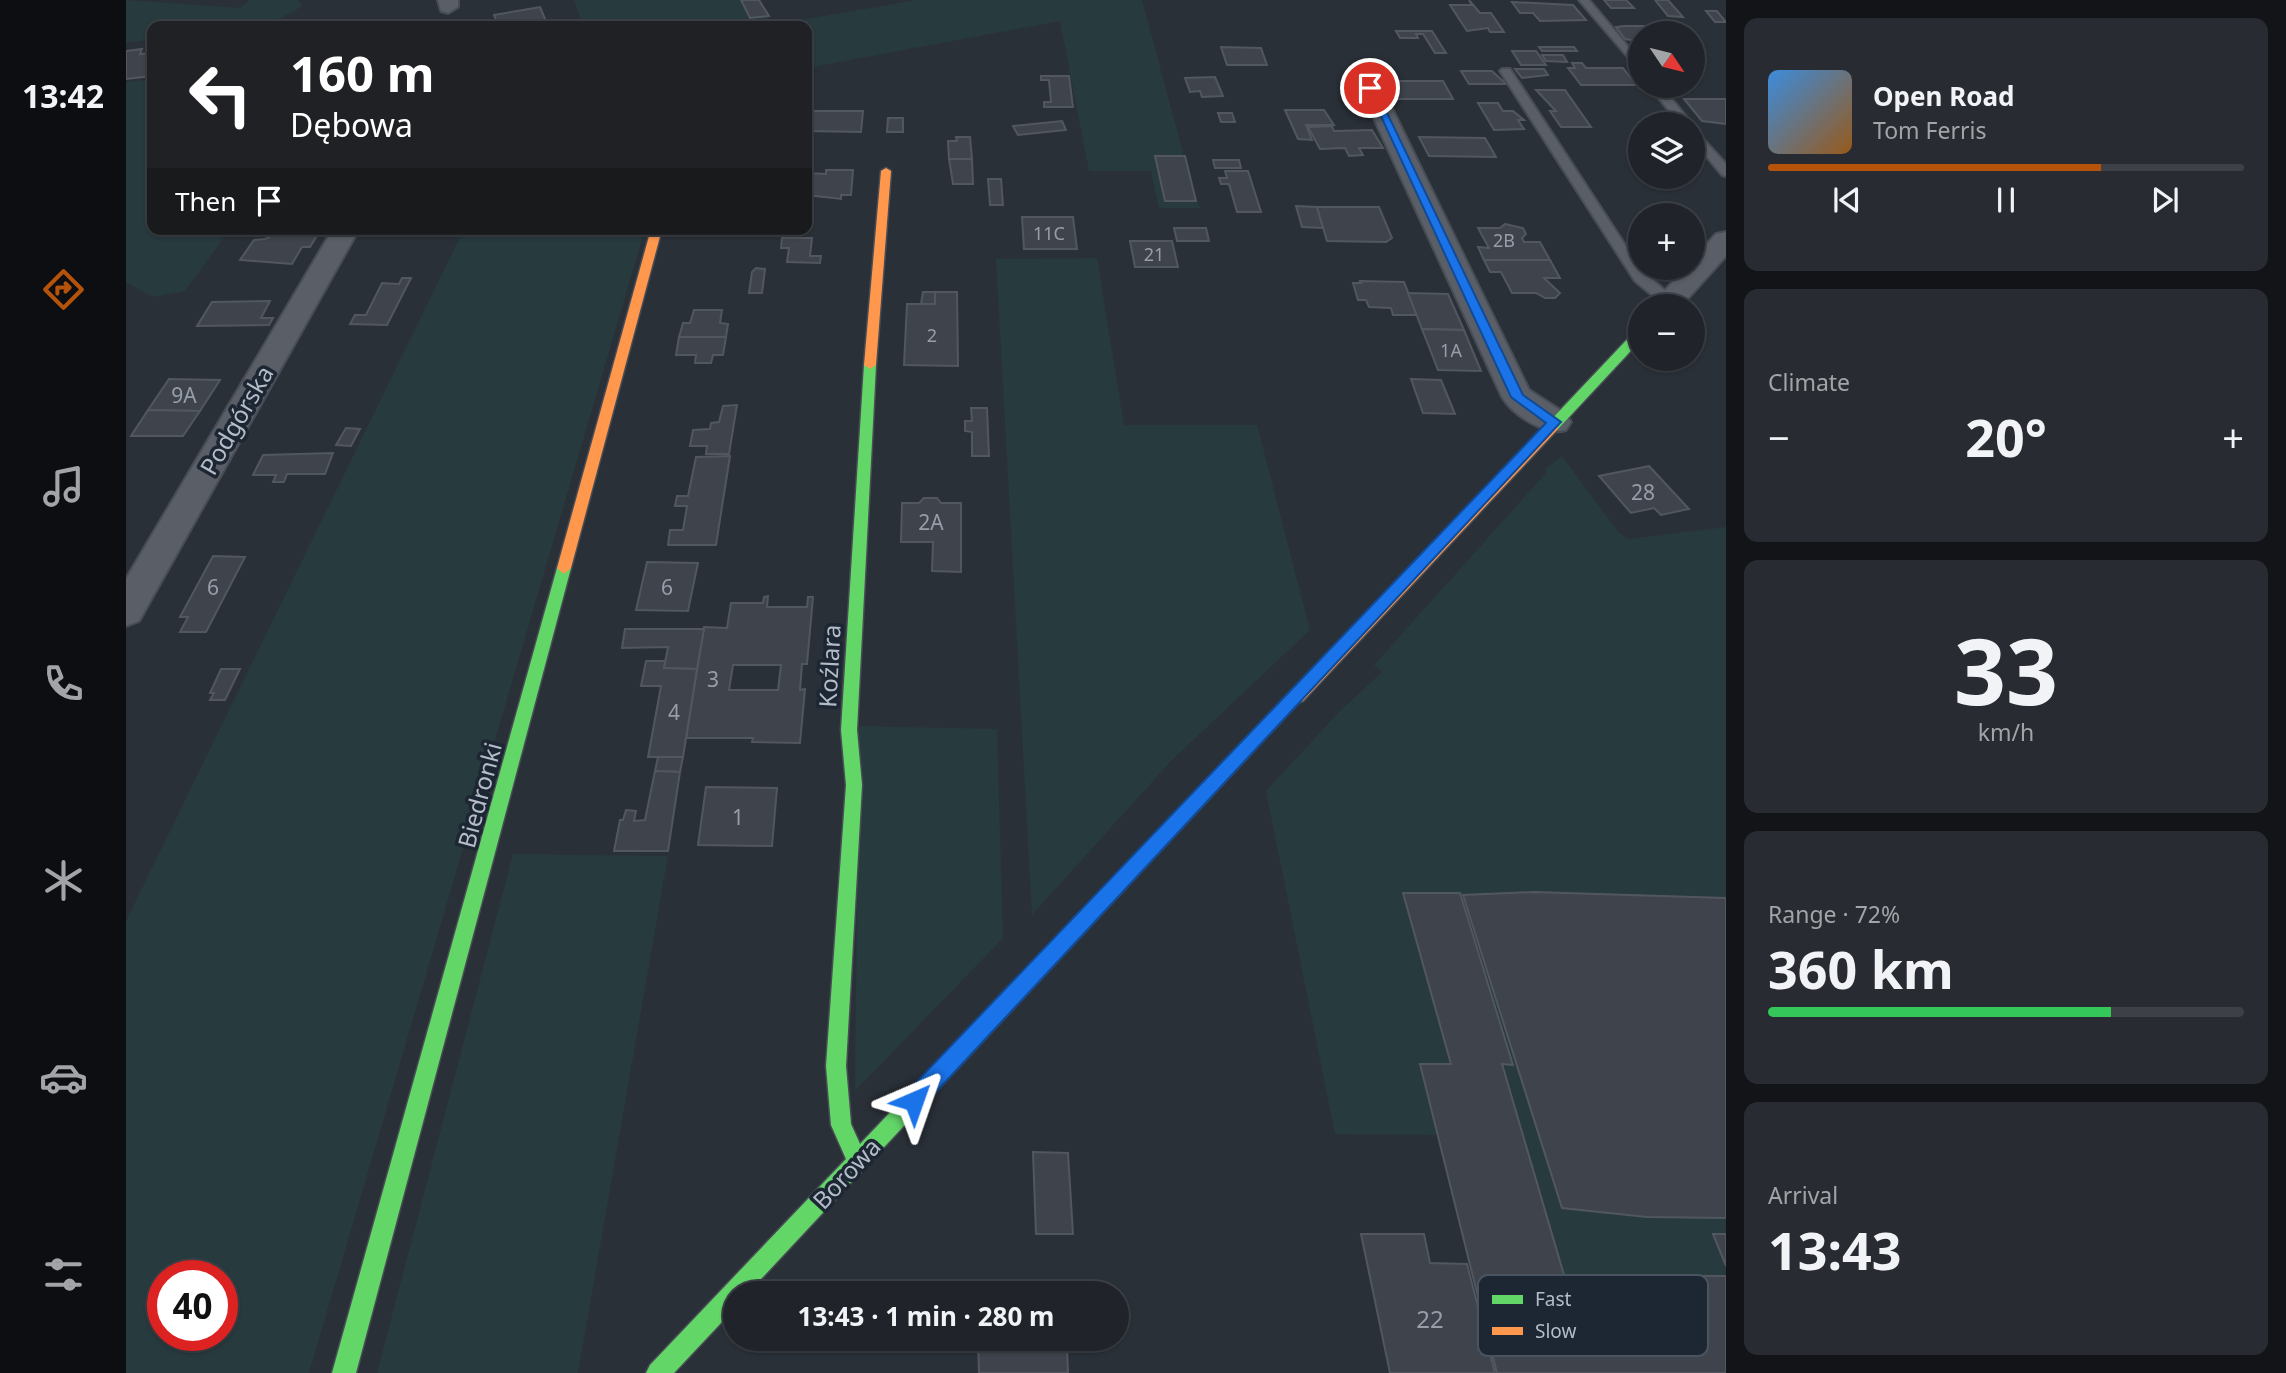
<!DOCTYPE html>
<html lang="en">
<head>
<meta charset="utf-8">
<style>
	:root { --surface:#20242a; --page:#282c32; --text:#f1f3f6; --muted:#a2a4a8; --line:#3d4147; --accent:#b45309 }
	body { margin:0; font-family:"Noto Sans",sans-serif; background:var(--page); color:var(--text); height:100vh; display:flex; flex-direction:column; font-size:26px; white-space:nowrap }
	* { box-sizing:border-box; margin:0 }
	p { font-size:23px; color:var(--muted) }
	.icon { flex:none; width:38px; height:38px; fill:none; stroke:currentColor; stroke-width:2; stroke-linecap:round; stroke-linejoin:round }
	.map { position:relative; flex:1; overflow:hidden }
	.details { display:flex; flex-direction:column; gap:18px; padding:18px; background:#121417; width:560px }
	.details>* { flex:none }
	.guide { position:absolute; left:21px; top:21px; width:665px; height:214px; border-radius:14px; box-shadow:0 2px 5px #0004,0 0 0 2px var(--line); background:#202124; color:#fff; overflow:hidden }
	.needle { width:46px; rotate:125deg }
	.tools { position:absolute; left:1502px; top:21px; display:grid; gap:14px }
	.tools a { display:grid; place-items:center; width:77px; height:77px; border-radius:50%; background:var(--surface); box-shadow:0 2px 5px #0004,0 0 0 2px var(--line); font-size:35px }
	.speed { position:absolute; left:21px; top:1260px; display:flex; gap:14px; font-size:35px; font-weight:700; text-align:center }
	.speed>* { display:grid; place-content:center; width:91px; height:91px; border-radius:50%; background:var(--surface); box-shadow:0 2px 5px #0004,0 0 0 2px var(--line); line-height:1 }
	.speed .limit { border:10px solid #d22; background:#fff; color:#111 }
	.pin { position:absolute; display:grid; place-items:center; width:60px; height:60px; color:#fff; margin:-30px; border:4px solid #fff; border-radius:50%; box-shadow:0 2px 7px #0007 }
	.me { position:absolute; width:77px; margin:-38px; rotate:43deg; stroke-linejoin:round; filter:drop-shadow(0 0 5px #0008) }
	.turn { display:flex; align-items:center; gap:24px; height:147px; padding:0 28px; font-size:32px }
	.turn .icon { width:91px; height:91px; stroke-width:2.5 }
	.turn b { display:block; font-size:49px; line-height:60px }
	.then { display:flex; align-items:center; height:66px; padding:0 28px; background:#0003; gap:14px; font-size:26px }
	.big { font-size:52px; font-weight:700; line-height:1.1 }
	.details .tile { flex:1; display:flex; flex-direction:column; justify-content:center; gap:10px; min-width:0; padding:0 24px; border-radius:14px; background:var(--page) }
	.details .dial { align-items:center; gap:0 }
	.dial b { font-size:91px; line-height:1 }
	.song { display:flex; align-items:center; gap:21px }
	.cover { width:84px; height:84px; border-radius:10px; background:linear-gradient(135deg,hsl(210 70% 55%),hsl(30 70% 35%)) }
	.played { height:7px; border-radius:4px; background:linear-gradient(90deg,var(--accent) 70%,var(--line) 70%) }
	.keys { display:flex; justify-content:space-around; direction:ltr }
	.heat { display:flex; justify-content:space-between; align-items:center; font-size:38px; direction:ltr }
	.charge { height:10px; border-radius:5px; background:linear-gradient(90deg,#34c759 72%,var(--line) 0) }
	.trip { position:absolute; left:597px; top:1281px; width:406px; height:70px; border-radius:35px; background:var(--surface); box-shadow:0 2px 5px #0004,0 0 0 2px var(--line); font-weight:700; line-height:70px; text-align:center }
	main { display:flex; flex:1; min-height:0 }
	.tab-bar { display:flex; flex-direction:column; width:126px; justify-content:space-around; align-items:center; background:#0d0e11; color:var(--muted) }
	.tab-bar .icon { width:49px; height:49px }
	.tab-bar .active { color:var(--accent) }
	.tab-bar b { font-size:32px; color:var(--text) }
	.map>svg:first-child { display:block }
	.green { fill:#273a3e; fill-rule:evenodd }
	.building { fill:#3f444c; stroke:#52575f; stroke-width:2; fill-rule:evenodd }
	.lines { fill:none; stroke-linecap:round; stroke-linejoin:round }
	.lane-casing { stroke:#484c55; stroke-width:4 }
	.street-casing { stroke:#484c55; stroke-width:4 }
	.fast-casing { stroke:#484c55; stroke-width:3 }
	.slow-casing { stroke:#484c55; stroke-width:3 }
	.lane { fill:#5a5e66; fill-rule:evenodd }
	.street { fill:#5a5e66; fill-rule:evenodd }
	.fast { fill:#63d668; fill-rule:evenodd }
	.slow { fill:#ff974d; fill-rule:evenodd }
	.route { fill:#1a73e8; stroke:#114b97; stroke-width:2 }
	.labels { text-anchor:middle; dominant-baseline:central; stroke-width:7; stroke-linejoin:round; paint-order:stroke }
	.far-number-label { font-size:18px; fill:#979eaa }
	.number-label { font-size:21px; fill:#979eaa }
	.street-label { font-size:24px; fill:#b4bcc9; stroke:#1d2633 }
	.near-number-label { font-size:24px; fill:#979eaa }
	.key { fill:#1d2633; stroke:#4a5360; stroke-width:2 }
	.key-label { font-size:19px; fill:#b4bcc9 }
</style>
</head>
<body>
<main>
<nav class="tab-bar">
<b>13:42</b>
<svg class="icon active" aria-label="directions" viewBox="0 0 24 24"><path d="M12 3l9 9-9 9-9-9zM9 14v-3h6M13 9l2 2-2 2"/></svg>
<svg class="icon" aria-label="music" viewBox="0 0 24 24"><path d="M9 18V5l10-2v13"/><circle cx="6" cy="18" r="3"/><circle cx="16" cy="16" r="3"/></svg>
<svg class="icon" aria-label="phone" viewBox="0 0 24 24"><path d="M5 4h4l2 5-3 2q2 4 5 5l2-3 5 2v4C11 20 4 13 5 4z"/></svg>
<svg class="icon" aria-label="climate" viewBox="0 0 24 24"><path d="M12 3v18M4 7l16 10M4 17L20 7"/></svg>
<svg class="icon" aria-label="car" viewBox="0 0 24 24"><path d="M5 17H2v-5l4-1 3-4h7l3 4 3 1v5h-3M9 17h6M6 11h13"/><circle cx="7" cy="17" r="2"/><circle cx="17" cy="17" r="2"/></svg>
<svg class="icon" aria-label="filters" viewBox="0 0 24 24"><path d="M4 7h16M4 17h16"/><circle cx="9" cy="7" r="2"/><circle cx="15" cy="17" r="2"/></svg>
</nav>
<div class="map">
<svg width="1600" height="1373" viewBox="0 0 1600 1373">
	<rect width="100%" height="100%" fill="#2a3038"/>
	<g class="green">
		<polygon points="0,0 114,8 124,0 172,0 177,6 144,24 134,26 26,26 26,40 0,42"/>
		<polygon points="448,0 633,0 646,25 791,0 1016,0 1070,201 1075,208 1033,208 1025,171 963,171 934,21 681,68 681,26 433,26 455,20"/>
		<polygon points="26,79 26,229 104,229 59,291 27,297 0,282 0,82"/>
		<path d="M338,229H519L183,1373H0V921ZM37,1276H96V1335H37Z"/>
		<polygon points="971,258 998,425 1131,425 1184,630 1045,761 906,915 870,259"/>
		<polygon points="1436,456 1493,533 1503,539 1600,527 1600,1373 1371,1373 1312,1135 1209,1134 1140,791 1212,713 1256,672 1248,665 1420,473 1419,469"/>
		<polygon points="733,726 871,729 877,938 729,1091"/>
		<polygon points="387,854 542,856 452,1373 251,1373"/>
	</g>
	<g class="building">
		<polygon points="615,0 633,0 643,16 624,18"/>
		<polygon points="1343,0 1354,13 1365,13 1378,32 1364,32 1362,28 1341,31 1324,5 1346,5"/>
		<polygon points="1478,0 1500,0 1508,8 1485,8"/>
		<polygon points="1529,0 1542,0 1557,17 1542,16"/>
		<polygon points="1386,2 1447,5 1460,20 1414,21 1407,13 1394,13"/>
		<polygon points="414,7 422,26 372,26 368,15"/>
		<polygon points="1580,11 1591,11 1600,22 1589,22"/>
		<polygon points="1498,26 1548,26 1554,33 1514,33 1514,41 1511,41 1499,39 1490,27"/>
		<polygon points="1270,31 1306,31 1320,53 1309,53 1297,34 1290,34 1292,38 1274,38"/>
		<polygon points="1095,47 1135,48 1141,65 1101,65"/>
		<polygon points="1413,47 1448,47 1451,51 1416,51"/>
		<polygon points="16,49 14,54 26,53 26,76 0,79 0,51"/>
		<polygon points="1386,51 1410,51 1420,65 1395,65"/>
		<polygon points="1416,55 1437,55 1441,62 1420,61"/>
		<polygon points="1446,63 1456,63 1460,68 1497,68 1510,85 1455,85 1442,68 1449,68"/>
		<polygon points="1389,69 1418,69 1422,75 1396,78"/>
		<polygon points="1335,71 1366,71 1380,84 1343,84"/>
		<polygon points="915,76 943,76 947,107 918,107 918,102 925,102 923,80 915,80"/>
		<polygon points="1089,77 1097,96 1076,97 1074,91 1064,92 1059,78"/>
		<polygon points="1262,81 1317,81 1327,99 1271,99"/>
		<polygon points="1410,90 1439,90 1465,127 1435,127 1424,111 1430,111"/>
		<polygon points="1558,99 1600,99 1600,124 1576,121"/>
		<polygon points="1352,103 1372,103 1377,111 1387,111 1398,120 1392,120 1398,129 1368,130"/>
		<polygon points="1159,110 1198,110 1208,125 1180,125 1186,140 1172,139"/>
		<polygon points="681,111 737,111 735,132 681,131"/>
		<polygon points="1092,113 1106,113 1109,122 1095,122"/>
		<polygon points="762,118 777,118 777,132 761,132"/>
		<polygon points="936,121 940,130 892,135 887,126"/>
		<polygon points="1206,126 1208,131 1246,130 1257,148 1233,148 1237,155 1223,156 1219,148 1194,149 1182,127"/>
		<polygon points="830,137 844,137 846,159 823,159 822,141 831,141"/>
		<polygon points="1293,137 1359,138 1370,157 1303,156"/>
		<polygon points="1029,156 1059,156 1070,201 1039,201"/>
		<polygon points="823,159 846,159 847,184 827,184"/>
		<polygon points="1087,160 1113,160 1115,168 1089,168"/>
		<polygon points="700,170 727,170 725,195 715,195 715,199 681,195 681,173 700,174"/>
		<polygon points="1099,171 1122,171 1135,212 1111,212 1103,184 1095,184 1093,178 1101,178"/>
		<polygon points="862,179 875,179 877,205 864,205"/>
		<polygon points="1170,206 1191,207 1197,228 1176,227"/>
		<polygon points="1191,207 1253,207 1266,238 1260,242 1201,241"/>
		<polygon points="896,217 947,217 951,249 898,249"/>
		<polygon points="1379,224 1397,228 1400,234 1396,238 1398,242 1414,242 1424,260 1358,260 1352,247 1363,248 1352,228 1374,228"/>
		<polygon points="1048,228 1080,228 1083,241 1051,241"/>
		<polygon points="152,233 192,234 184,247 176,247 166,264 114,260 128,240 139,239"/>
		<polygon points="656,238 686,238 684,256 695,256 694,263 661,262 663,248 655,248"/>
		<polygon points="1004,241 1046,241 1052,267 1009,267"/>
		<polygon points="1358,260 1424,260 1434,278 1418,278 1434,293 1429,298 1419,298 1410,293 1386,293 1375,272 1364,272"/>
		<polygon points="630,268 639,269 636,293 623,293 626,272"/>
		<polygon points="276,278 285,278 261,325 224,324 229,315 240,315 256,283 273,284"/>
		<polygon points="1234,281 1278,282 1291,315 1267,315 1265,308 1243,307 1240,300 1232,300 1227,283 1235,283"/>
		<polygon points="797,292 809,292 809,304 795,304"/>
		<polygon points="809,292 831,292 832,366 778,365 781,304 809,304"/>
		<polygon points="1282,293 1322,294 1338,330 1296,329"/>
		<polygon points="144,301 135,318 147,318 143,325 71,326 86,302"/>
		<polygon points="568,310 596,310 594,323 602,324 600,337 553,337 557,323 564,323"/>
		<polygon points="1296,329 1338,330 1355,371 1312,370"/>
		<polygon points="553,337 600,337 597,355 587,355 585,363 569,363 570,355 550,355"/>
		<polygon points="43,379 94,380 74,411 22,410"/>
		<polygon points="1285,379 1315,380 1329,414 1297,413"/>
		<polygon points="611,405 603,454 580,454 581,446 564,446 567,430 584,429 585,423 593,422 597,406"/>
		<polygon points="845,408 861,408 863,456 846,456 846,432 839,431 839,421 846,421"/>
		<polygon points="22,410 74,411 57,436 5,436"/>
		<polygon points="220,428 234,429 225,446 210,445"/>
		<polygon points="207,453 199,474 161,474 158,482 147,482 150,475 127,475 137,455"/>
		<polygon points="604,456 590,545 542,545 544,530 557,530 561,506 549,506 551,496 562,496 570,457"/>
		<polygon points="1523,466 1563,509 1535,515 1528,508 1505,513 1473,476"/>
		<polygon points="798,498 811,498 815,503 835,503 835,572 806,571 807,542 775,542 776,503 793,503"/>
		<polygon points="87,556 119,557 80,632 54,632 62,617 54,617"/>
		<polygon points="521,562 572,563 562,611 510,610"/>
		<path d="M642,596L641,607H681L682,597H687L681,664H676L674,690L679,689L674,743L626,742L627,738H560L578,627L601,628L605,603H637L638,597ZM607,665H655L652,690H603Z"/>
		<polygon points="499,629 578,629 571,669 538,668 542,647 496,648"/>
		<polygon points="520,661 539,661 538,668 571,669 557,757 522,757 535,686 515,686"/>
		<polygon points="95,669 114,669 99,700 84,700 88,693 84,693"/>
		<polygon points="532,757 557,757 554,772 529,771"/>
		<polygon points="529,771 554,772 542,851 488,851 494,820 497,820 500,810 510,811 508,821 519,820"/>
		<polygon points="580,787 651,788 646,846 572,845"/>
		<polygon points="1408,892 1600,898 1600,1218 1521,1217 1436,1208 1337,895"/>
		<polygon points="1277,893 1334,893 1387,1065 1376,1064 1438,1275 1600,1276 1600,1373 1371,1373 1294,1064 1325,1064"/>
		<polygon points="907,1152 942,1153 947,1234 910,1234"/>
		<polygon points="1235,1234 1298,1234 1304,1263 1341,1264 1369,1373 1264,1373"/>
		<polygon points="1587,1234 1600,1234 1600,1266"/>
		<polygon points="852,1339 886,1339 887,1348 941,1348 942,1373 853,1373"/>
	</g>
	<g class="lines">
		<g class="lane-casing">
			<g id="lane">
				<polygon points="1453,0 1463,0 1514,61 1514,71"/>
				<polygon points="1376,69 1384,69 1514,268 1548,299 1548,305 1538,305 1509,281 1374,71"/>
				<polygon points="1523,86 1535,86 1566,124 1554,124"/>
				<polygon points="1566,127 1600,164 1600,176 1596,175 1566,139"/>
			</g>
		</g>
		<g class="street-casing">
			<g id="street">
				<polygon points="312,0 332,0 332,7 322,13 315,11"/>
				<path d="M1245,81L1256,88L1403,390L1440,414L1445,422L1440,430C1419,436 1387,415 1376,397L1234,88Z"/>
				<polygon points="207,229 233,229 13,621 0,626 0,579"/>
				<polygon points="1600,232 1600,256 1555,306 1525,306 1559,268 1566,268 1566,260 1590,234"/>
			</g>
		</g>
		<g class="fast-casing">
			<g id="fast">
				<polygon points="1514,329 1514,341 1432,429 1422,429 1422,423 1510,330"/>
				<polygon points="744,361 750,365 731,730 736,785 720,1066 725,1124 734,1144 1165,691 1171,689 1177,691 1179,696 622,1293 609,1293 609,1308 548,1373 520,1373 524,1365 720,1159 705,1125 700,1066 720,785 715,730 738,365"/>
				<polygon points="438,562 445,568 230,1373 206,1373 431,568"/>
			</g>
		</g>
		<g class="slow-casing">
			<g id="slow">
				<polygon points="760,168 765,171 750,365 744,369 738,365 755,171"/>
				<polygon points="525,229 536,229 445,568 438,574 431,568"/>
				<polygon points="1427,421 1432,423 1432,429 1177,701 1171,703 1165,701 1163,696 1165,691 1422,423"/>
			</g>
		</g>
		<use href="#lane" class="lane"/>
		<use href="#street" class="street"/>
		<use href="#fast" class="fast"/>
		<use href="#slow" class="slow"/>
	</g>
	<polygon class="route" points="1241,86 1249,88 1397,395 1435,422 795,1108 788,1111 780,1108 777,1101 780,1093 1420,423 1385,397"/>
	<g class="labels">
		<g class="far-number-label">
			<text x="923" y="233">11C</text>
			<text x="1378" y="240">2B</text>
			<text x="1028" y="254">21</text>
			<text x="806" y="335">2</text>
			<text x="1325" y="350">1A</text>
		</g>
		<g class="number-label">
			<text x="58" y="395">9A</text>
			<text x="1517" y="492">28</text>
			<text x="805" y="522">2A</text>
			<text x="87" y="587">6</text>
			<text x="541" y="587">6</text>
			<text x="587" y="679">3</text>
			<text x="548" y="712">4</text>
			<text x="612" y="817">1</text>
		</g>
		<g class="street-label">
			<text transform="translate(110 420) rotate(-60)">Podgórska</text>
			<text transform="translate(703 666) rotate(-87)">Koźlara</text>
			<text transform="translate(353 795) rotate(-75)">Biedronki</text>
			<text transform="translate(720 1173) rotate(-47)">Borowa</text>
		</g>
		<g class="near-number-label">
			<text x="1304" y="1318">22</text>
		</g>
	</g>
	<rect x="1352" y="1275" width="230" height="81" rx="10" class="key"/>
	<rect x="1366" y="1295" width="31" height="9" fill="#63d668"/>
	<rect x="1366" y="1327" width="31" height="8" fill="#ff974d"/>
	<g class="key-label">
		<text x="1409" y="1306">Fast</text>
		<text x="1409" y="1338">Slow</text>
	</g>
</svg>
<div class="tools">
<a><svg class="needle" viewBox="-14 -14 28 28"><path d="M0-13l5 13h-10z" fill="#e53935"/><path d="M0 13l5-13h-10z" fill="#a2a4a8"/></svg></a>
<a><svg class="icon" aria-label="layers" viewBox="0 0 24 24"><path d="M12 4l9 5-9 5-9-5zM3 14l9 5 9-5"/></svg></a>
<a>+</a>
<a>−</a>
</div>
<div class="speed"><div class="limit">40</div></div>
<div class="pin" style="left:1244px;top:88px;background:#d93025"><svg class="icon" aria-label="arrive" viewBox="0 0 24 24"><path d="M6 21V4h12l-3 4 3 4H6"/></svg></div>
<svg class="me" style="left:788px;top:1101px" viewBox="-20 -20 40 40"><path d="M0-17L14 15 0 8-14 15z" fill="#1a73e8" stroke="#fff" stroke-width="4"/></svg>
<div class="trip">13:43 · 1 min · 280 m</div>
<div class="guide">
<div class="turn"><svg class="icon" aria-label="left" viewBox="0 0 24 24"><path d="M17 20v-9H6M10 6l-5 5 5 5"/></svg><div><b>160 m</b>Dębowa</div></div>
<div class="then">Then<svg class="icon" aria-label="arrive" viewBox="0 0 24 24"><path d="M6 21V4h12l-3 4 3 4H6"/></svg></div>
</div>
</div>
<section class="details">
<div class="tile">
<div class="song"><i class="cover"></i><div><b>Open Road</b><p>Tom Ferris</p></div></div>
<div class="played"></div>
<div class="keys"><svg class="icon" aria-label="previous" viewBox="0 0 24 24"><path d="M18 5L8 12l10 7zM5 5v14"/></svg><svg class="icon" aria-label="pause" viewBox="0 0 24 24"><path d="M8 5v14M16 5v14"/></svg><svg class="icon" aria-label="next" viewBox="0 0 24 24"><path d="M6 5l10 7-10 7zM19 5v14"/></svg></div>
</div>
<div class="tile"><p>Climate</p>
<div class="heat"><a>−</a><b class="big">20°</b><a>+</a></div>
</div>
<div class="tile dial"><b>33</b><p>km/h</p></div>
<div class="tile"><p>Range · 72%</p><b class="big">360 km</b><div class="charge"></div></div>
<div class="tile"><p>Arrival</p><b class="big">13:43</b></div>
</section>
</main>
</body>
</html>
